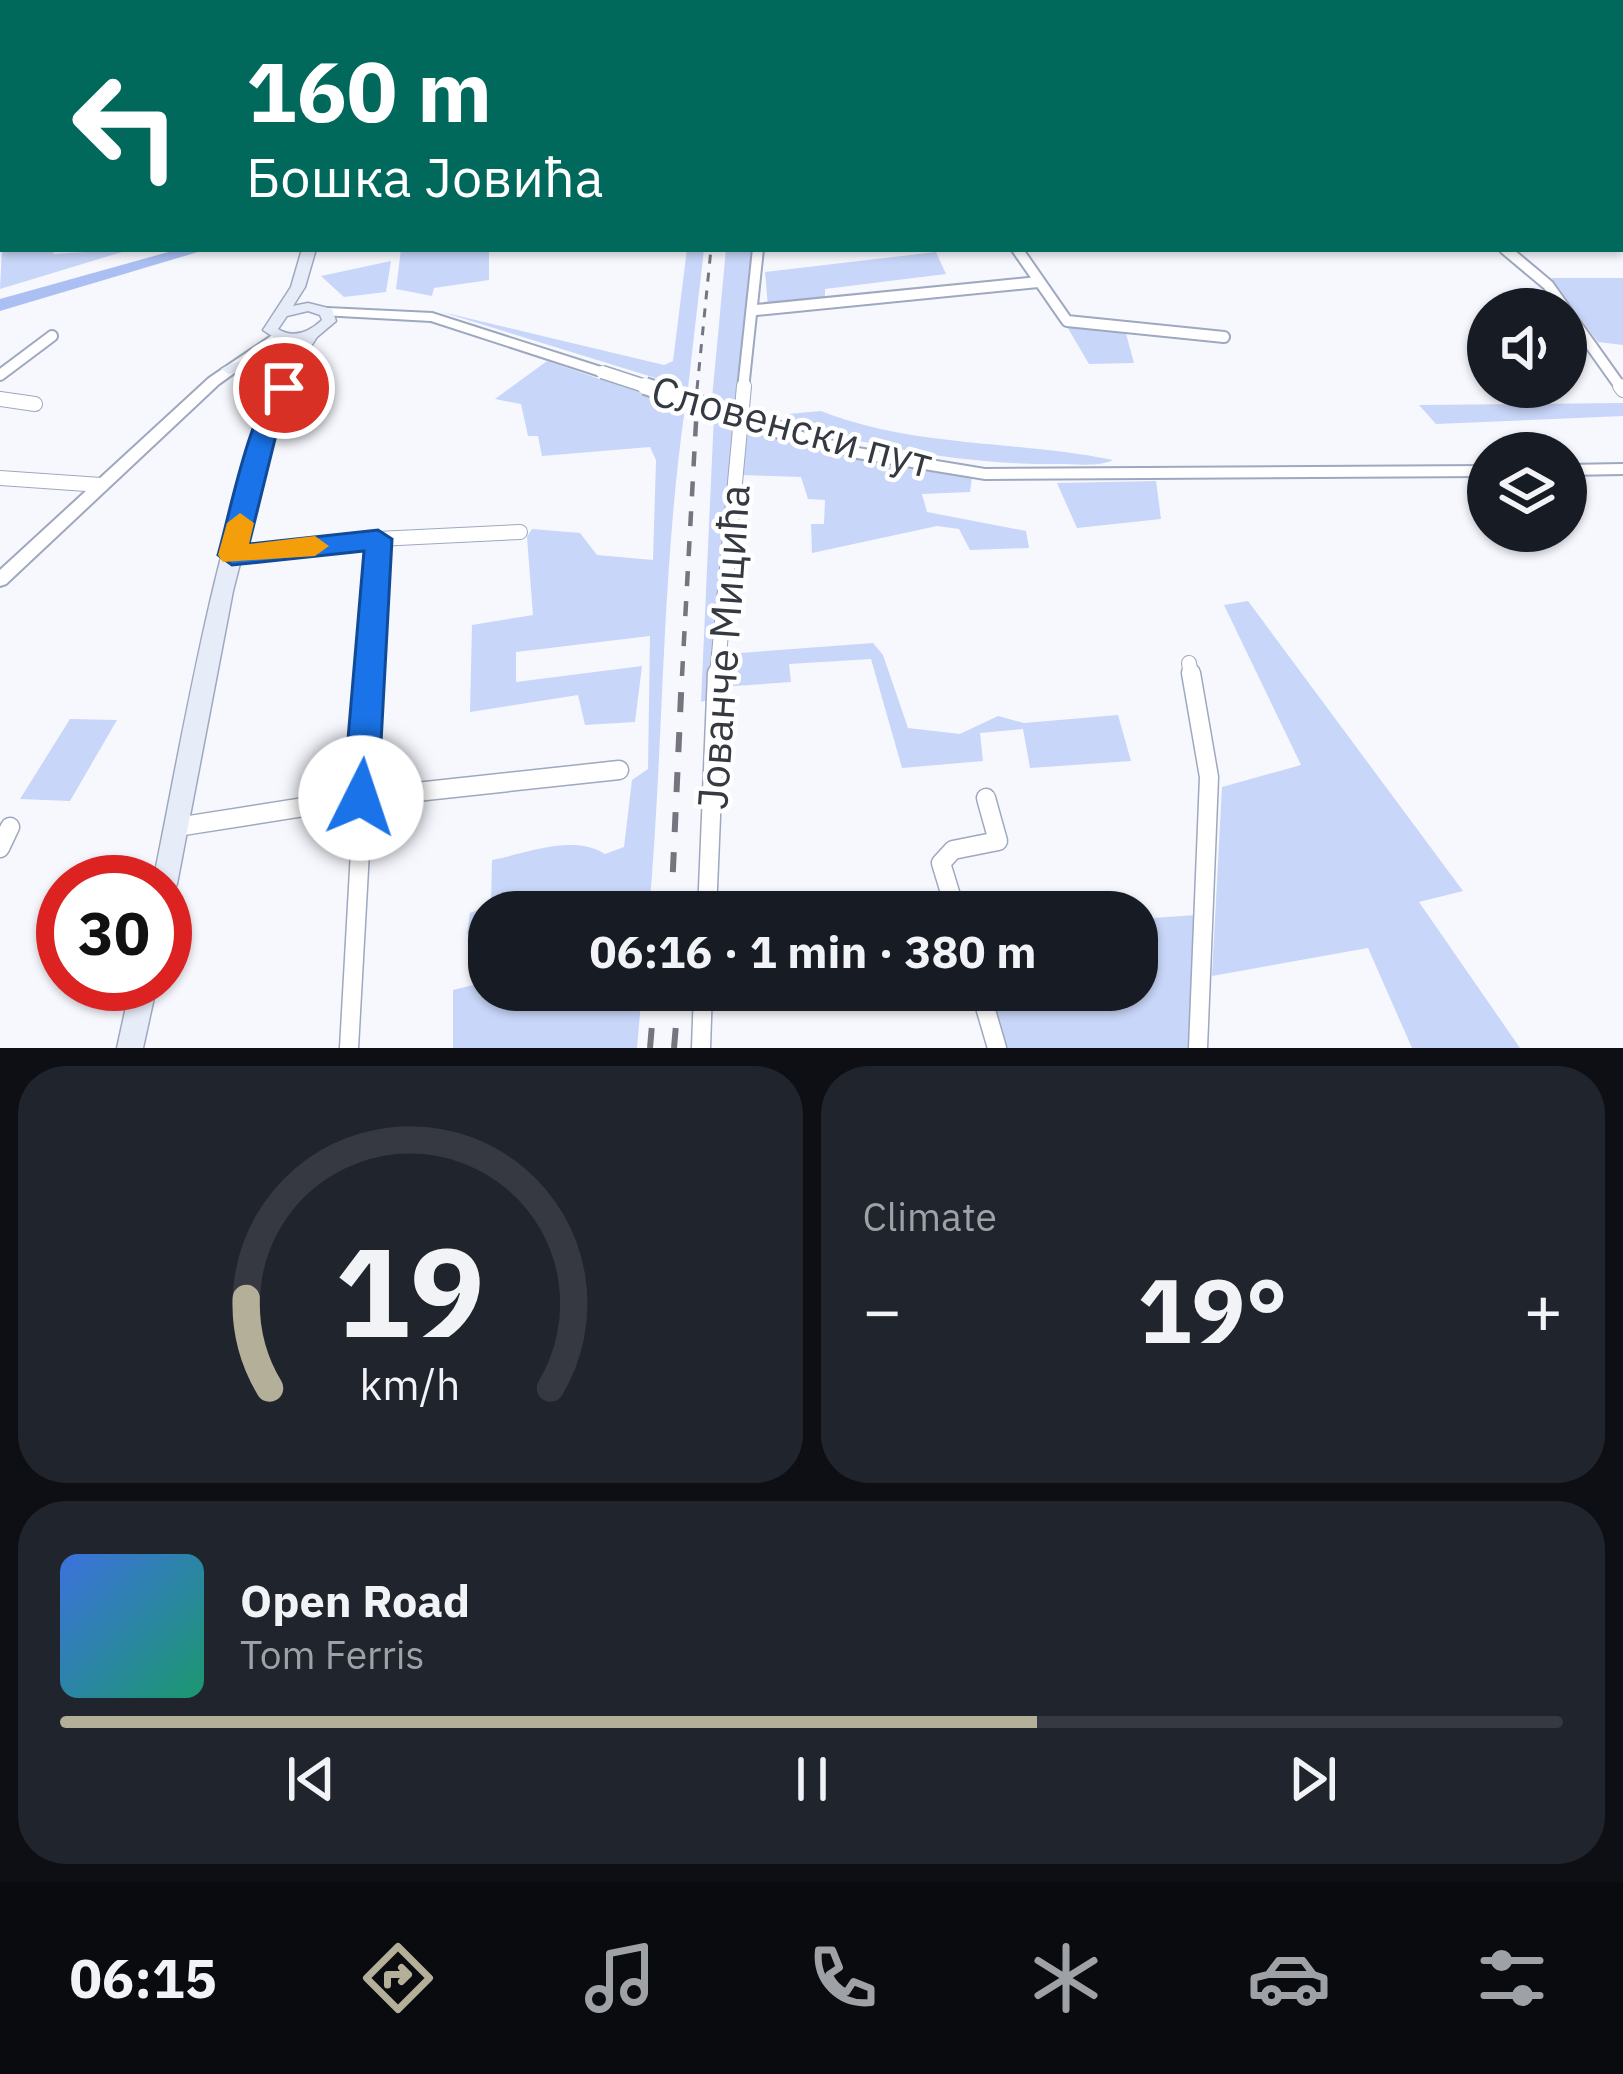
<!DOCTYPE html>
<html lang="en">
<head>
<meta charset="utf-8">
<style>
	:root { --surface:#171b24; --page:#20242c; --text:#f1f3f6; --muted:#9ea1a6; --line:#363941; --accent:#b4af99 }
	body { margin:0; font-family:"IBM Plex Sans",sans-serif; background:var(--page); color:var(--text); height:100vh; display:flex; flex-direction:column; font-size:45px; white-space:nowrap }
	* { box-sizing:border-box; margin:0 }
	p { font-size:39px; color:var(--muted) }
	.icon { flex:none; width:66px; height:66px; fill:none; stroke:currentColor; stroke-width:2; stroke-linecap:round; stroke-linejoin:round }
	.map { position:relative; height:1048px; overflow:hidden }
	.drawer { display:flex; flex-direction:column; gap:18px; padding:18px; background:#0d0f14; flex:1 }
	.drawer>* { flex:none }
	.guide { position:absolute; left:0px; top:0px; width:1623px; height:252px; box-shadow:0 3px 9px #0004; background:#00695c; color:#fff; overflow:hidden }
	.tools { position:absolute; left:1467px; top:288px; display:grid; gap:24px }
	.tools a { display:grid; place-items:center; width:120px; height:120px; border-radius:50%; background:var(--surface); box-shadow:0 3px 9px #0004; font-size:60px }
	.speed { position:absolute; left:36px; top:855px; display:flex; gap:24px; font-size:60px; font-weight:700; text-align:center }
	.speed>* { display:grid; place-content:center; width:156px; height:156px; border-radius:50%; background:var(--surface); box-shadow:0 3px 9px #0004; line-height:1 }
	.speed .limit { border:18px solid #d22; background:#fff; color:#111 }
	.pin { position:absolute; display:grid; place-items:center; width:102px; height:102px; color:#fff; margin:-51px; border:6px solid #fff; border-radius:50%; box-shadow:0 3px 12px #0007 }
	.me { position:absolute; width:132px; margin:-66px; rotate:4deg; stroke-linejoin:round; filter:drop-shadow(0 0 9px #0008) }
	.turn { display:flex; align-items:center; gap:42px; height:252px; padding:0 48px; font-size:54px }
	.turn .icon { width:156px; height:156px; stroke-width:2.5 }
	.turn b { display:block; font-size:84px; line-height:102px }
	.big { font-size:90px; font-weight:700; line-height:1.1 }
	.drawer .tile { flex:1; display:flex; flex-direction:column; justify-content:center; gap:18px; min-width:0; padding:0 42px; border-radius:48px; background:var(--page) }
	.drawer .dial { align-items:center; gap:0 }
	.dial svg { height:312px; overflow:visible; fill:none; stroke:var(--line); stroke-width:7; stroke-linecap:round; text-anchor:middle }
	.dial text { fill:var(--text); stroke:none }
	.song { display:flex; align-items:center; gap:36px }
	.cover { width:144px; height:144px; border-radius:18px; background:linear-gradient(135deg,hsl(220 70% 55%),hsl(160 70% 35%)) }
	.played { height:12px; border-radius:6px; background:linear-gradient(90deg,var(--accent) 65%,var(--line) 65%) }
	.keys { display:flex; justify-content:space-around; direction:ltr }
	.heat { display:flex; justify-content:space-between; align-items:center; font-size:66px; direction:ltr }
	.drawer .tiles { flex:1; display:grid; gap:18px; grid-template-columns:1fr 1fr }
	.tile:last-child { grid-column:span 2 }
	.trip { position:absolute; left:468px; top:891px; width:690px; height:120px; border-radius:48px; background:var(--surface); box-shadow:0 3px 9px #0004; font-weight:700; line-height:120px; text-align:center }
	.menu { display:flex; height:192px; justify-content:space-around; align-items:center; background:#090b0e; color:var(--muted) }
	.menu .icon { width:84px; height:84px }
	.menu .active { color:var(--accent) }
	.menu b { font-size:54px; color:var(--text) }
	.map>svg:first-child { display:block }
	.green { fill:#c8d6f9 }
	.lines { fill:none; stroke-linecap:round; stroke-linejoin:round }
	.river { fill:#abbff2; fill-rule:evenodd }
	.minor-far3-casing { stroke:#9ea8bf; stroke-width:9 }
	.minor-far2-casing { stroke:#9ea8bf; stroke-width:14 }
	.minor-far1-casing { stroke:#9ea8bf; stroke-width:16 }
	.minor-casing { stroke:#9ea8bf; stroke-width:21 }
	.tertiary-casing { stroke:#9ea8bf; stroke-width:4 }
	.secondary-casing { stroke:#9ea8bf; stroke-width:3 }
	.minor-far3 { stroke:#fff; stroke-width:8 }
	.minor-far2 { stroke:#fff; stroke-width:10 }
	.minor-far1 { stroke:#fff; stroke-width:14 }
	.minor { stroke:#fff; stroke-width:18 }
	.tertiary { fill:#fff; fill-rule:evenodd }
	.secondary { fill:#e7ecf9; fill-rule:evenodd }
	.rail-far2 { stroke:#73767e; stroke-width:3; stroke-dasharray:9 9; stroke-linecap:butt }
	.rail-far1 { stroke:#73767e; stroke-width:4.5; stroke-dasharray:15 15; stroke-linecap:butt }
	.rail { stroke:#73767e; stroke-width:6; stroke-dasharray:20 20; stroke-linecap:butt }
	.tertiary-bridge-far1-casing { stroke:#9ea8bf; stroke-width:15; stroke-linecap:butt }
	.tertiary-bridge-casing { stroke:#9ea8bf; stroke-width:20; stroke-linecap:butt }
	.tertiary-bridge-far1 { stroke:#fff; stroke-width:12 }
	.tertiary-bridge { stroke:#fff; stroke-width:16 }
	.route { fill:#1a73e8; stroke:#114b97; stroke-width:3 }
	.slow { fill:#f59e0b }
	.labels { text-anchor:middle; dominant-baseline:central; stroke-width:9; stroke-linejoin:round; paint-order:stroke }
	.street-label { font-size:42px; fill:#353942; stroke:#fff }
</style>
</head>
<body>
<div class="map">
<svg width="1623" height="1048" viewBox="0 0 1623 1048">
	<rect width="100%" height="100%" fill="#f6f8fe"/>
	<g class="green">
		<polygon points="3,227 3,249 51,249 54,254 132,249 0,289"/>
		<polygon points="401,249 489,249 489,280 434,288 432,296 396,289"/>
		<polygon points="687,249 704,249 688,388 442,312 664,365 673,361"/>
		<polygon points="726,249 753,249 740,407 712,399"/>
		<polygon points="936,252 946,274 825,289 825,300 768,306 765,272"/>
		<polygon points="391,261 386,292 344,297 321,276"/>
		<polygon points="1551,278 1623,278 1623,345 1598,342"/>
		<polygon points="1066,325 1125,330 1134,363 1089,364"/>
		<path d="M547,361L685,408C661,575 664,744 649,912H489V931L467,934L470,913L491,905L492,860C528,853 573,834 605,854L624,847L632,780L648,769L650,636L516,652V682L642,666L635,722L585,725L578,695L470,712L472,625L533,615L527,537L532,529L580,533L597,555L653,560L656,460L650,447L542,456L538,436H528L521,404L495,399Z"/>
		<polygon points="1623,403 1623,416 1436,424 1419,405"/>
		<path d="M821,411C915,448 1015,440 1113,460C1100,467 1076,464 1059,464C961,465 874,446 780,422L788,414Z"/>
		<polygon points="714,415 735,425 708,700 701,702"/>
		<polygon points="749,428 881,465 972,477 970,492 922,494 927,512 1026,531 1029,548 970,550 959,529 937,526 812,553 811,524 824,524 825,500 808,499 801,477 739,475"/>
		<polygon points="1156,481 1161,519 1077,528 1057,483"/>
		<polygon points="1248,601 1463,891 1419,902 1520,1048 1412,1048 1368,948 1212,976 1222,787 1301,765 1224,605"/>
		<polygon points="873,643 883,655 908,728 960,734 998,716 1024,723 1118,715 1131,761 1030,768 1023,729 980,733 983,761 902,768 871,659 789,664 791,682 721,687 726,654"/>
		<polygon points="70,719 117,720 70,801 20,799"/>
		<polygon points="1197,915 1188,1048 1006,1048 988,990 1137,990 1137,919"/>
		<polygon points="489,981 489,990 642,990 637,1048 453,1048 453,990"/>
	</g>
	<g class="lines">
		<polygon class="river" points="179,249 208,249 0,311 0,299"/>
		<g class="minor-far3-casing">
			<g id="minor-far3">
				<polyline points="553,0 557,3"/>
				<polyline points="774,0 784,3"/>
				<polyline points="864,0 873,3"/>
				<polyline points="0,3 22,0"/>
				<polyline points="358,3 386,0"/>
				<polyline points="571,3 589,0"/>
				<polyline points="952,3 956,0"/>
			</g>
		</g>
		<g class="minor-far2-casing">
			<g id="minor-far2">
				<polyline points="1017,249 1067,321 1224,337"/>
				<polyline points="1505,249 1548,285 1622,389"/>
				<polyline points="756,310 1038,282"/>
				<polyline points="0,375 52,336"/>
				<polyline points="743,389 758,249"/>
			</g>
		</g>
		<g class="minor-far1-casing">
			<g id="minor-far1">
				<polyline points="1620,386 1623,390"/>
				<polyline points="0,399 35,404"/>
				<polyline points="0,478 101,485"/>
				<polyline points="233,555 378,539 520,532"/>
				<polyline points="1189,663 1191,676"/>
				<polyline points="370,676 378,539"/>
				<polyline points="717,676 744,386"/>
			</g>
		</g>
		<g class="minor-casing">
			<g id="minor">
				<polyline points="1191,673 1209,777 1198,1048"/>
				<polyline points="177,827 361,798 619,770"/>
				<polyline points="0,848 10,827"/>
				<polyline points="707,912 717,673"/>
				<polyline points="956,912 941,863 953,850 998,841 986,798"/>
				<polyline points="980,990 997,1048"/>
				<polyline points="349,1048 370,673"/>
				<polyline points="701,1048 703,990"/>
			</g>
		</g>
		<g class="tertiary-casing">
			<g id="tertiary">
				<polygon points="327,308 432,313 607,369 609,372 607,375 597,375 431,321 322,315 322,309"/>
				<polygon points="277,332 282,333 282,339 219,384 6,584 0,586 0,570 209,378"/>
				<polygon points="792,429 858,448 985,469 1488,466 1488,476 985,479 857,458 787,437 784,434 787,431"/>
				<polygon points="1623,464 1623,474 1566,475 1566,465"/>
			</g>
		</g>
		<g class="secondary-casing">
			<g id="secondary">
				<polygon points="165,0 175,0 177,3 167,3"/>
				<path d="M302,249H316L305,287L293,306L308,303L332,309L336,321L317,337L297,368L275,427L233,591L177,884L173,892L165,895V882H153C187,714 214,540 277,379L257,369L229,374L221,369C241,357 261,358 281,370L299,343L279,341L263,330L291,287ZM308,311L320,315L322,320C309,332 294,339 278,329L287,316Z"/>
				<polygon points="131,984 157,984 143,1048 117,1048"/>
			</g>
		</g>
		<use href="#minor-far3" class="minor-far3"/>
		<use href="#minor-far2" class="minor-far2"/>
		<use href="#minor-far1" class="minor-far1"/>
		<use href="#minor" class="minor"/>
		<use href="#tertiary" class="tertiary"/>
		<use href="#secondary" class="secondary"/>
		<polyline class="rail-far2" points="697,389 711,249"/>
		<polyline class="rail-far1" points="682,676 698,386"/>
		<g class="rail">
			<polyline points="671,912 682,673"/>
			<polyline points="650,1048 655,990"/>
			<polyline points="674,1048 679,990"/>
		</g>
		<g class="tertiary-bridge-far1-casing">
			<polyline id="tertiary-bridge-far1" points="602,372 654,389"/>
		</g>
		<g class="tertiary-bridge-casing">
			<polyline id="tertiary-bridge" points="645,386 792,434"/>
		</g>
		<use href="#tertiary-bridge-far1" class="tertiary-bridge-far1"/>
		<use href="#tertiary-bridge" class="tertiary-bridge"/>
	</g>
	<path class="route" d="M284,380L296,388L276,435L249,544L378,530L392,539L378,798L373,808L361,812L348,808L343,798L364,551L232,565L218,555C228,522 253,390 284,380Z"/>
	<polygon class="slow" points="240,513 254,523 249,544 315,536 329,546 315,556 223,562 218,555 227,523"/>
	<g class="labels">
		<g class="street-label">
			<text transform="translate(792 426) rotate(15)">Словенски пут</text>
			<text transform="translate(723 647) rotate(-86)">Јованче Мицића</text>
		</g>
	</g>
</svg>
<div class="tools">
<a><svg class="icon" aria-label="sound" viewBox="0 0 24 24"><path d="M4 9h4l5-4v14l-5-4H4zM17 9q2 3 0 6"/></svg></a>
<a><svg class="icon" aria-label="layers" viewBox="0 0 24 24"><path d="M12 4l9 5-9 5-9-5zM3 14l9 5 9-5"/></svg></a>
</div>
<div class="speed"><div class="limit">30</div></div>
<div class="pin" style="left:284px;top:388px;background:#d93025"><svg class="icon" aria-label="arrive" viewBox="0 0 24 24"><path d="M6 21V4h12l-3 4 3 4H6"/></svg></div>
<svg class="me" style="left:361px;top:798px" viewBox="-20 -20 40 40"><circle r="19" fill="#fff"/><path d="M0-13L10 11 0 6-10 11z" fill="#1a73e8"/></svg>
<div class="trip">06:16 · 1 min · 380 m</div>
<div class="guide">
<div class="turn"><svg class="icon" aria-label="left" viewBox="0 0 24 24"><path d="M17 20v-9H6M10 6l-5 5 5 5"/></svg><div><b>160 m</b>Бошка Јовића</div></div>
</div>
</div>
<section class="drawer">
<div class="tiles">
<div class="tile dial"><svg viewBox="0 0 100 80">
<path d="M14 69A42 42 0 1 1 86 69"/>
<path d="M14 69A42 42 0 0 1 8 46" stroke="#b4af99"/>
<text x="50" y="56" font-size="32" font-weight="700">19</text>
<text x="50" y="72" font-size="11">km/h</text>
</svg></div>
<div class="tile"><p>Climate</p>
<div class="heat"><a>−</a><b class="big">19°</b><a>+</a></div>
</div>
<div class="tile">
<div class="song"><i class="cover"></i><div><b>Open Road</b><p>Tom Ferris</p></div></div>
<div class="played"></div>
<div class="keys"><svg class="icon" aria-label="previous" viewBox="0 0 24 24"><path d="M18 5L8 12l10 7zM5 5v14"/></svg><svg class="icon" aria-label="pause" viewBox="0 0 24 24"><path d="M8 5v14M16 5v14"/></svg><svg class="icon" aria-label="next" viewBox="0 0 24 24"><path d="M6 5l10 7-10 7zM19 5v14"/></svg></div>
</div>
</div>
</section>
<nav class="menu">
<b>06:15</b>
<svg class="icon active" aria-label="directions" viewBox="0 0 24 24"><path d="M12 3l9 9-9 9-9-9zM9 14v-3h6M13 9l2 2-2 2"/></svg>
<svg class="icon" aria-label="music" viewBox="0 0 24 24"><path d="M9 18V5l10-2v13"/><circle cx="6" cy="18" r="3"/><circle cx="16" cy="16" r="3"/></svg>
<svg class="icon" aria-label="phone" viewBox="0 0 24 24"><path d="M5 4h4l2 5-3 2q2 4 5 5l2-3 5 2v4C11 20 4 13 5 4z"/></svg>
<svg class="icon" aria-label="climate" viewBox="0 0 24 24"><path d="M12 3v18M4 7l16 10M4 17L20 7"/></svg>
<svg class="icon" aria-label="car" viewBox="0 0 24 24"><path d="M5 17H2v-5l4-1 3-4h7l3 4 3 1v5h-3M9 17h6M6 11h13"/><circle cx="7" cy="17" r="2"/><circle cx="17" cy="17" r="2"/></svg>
<svg class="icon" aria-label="filters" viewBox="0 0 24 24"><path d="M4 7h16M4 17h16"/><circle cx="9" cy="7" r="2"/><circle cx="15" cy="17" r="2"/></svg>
</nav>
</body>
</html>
